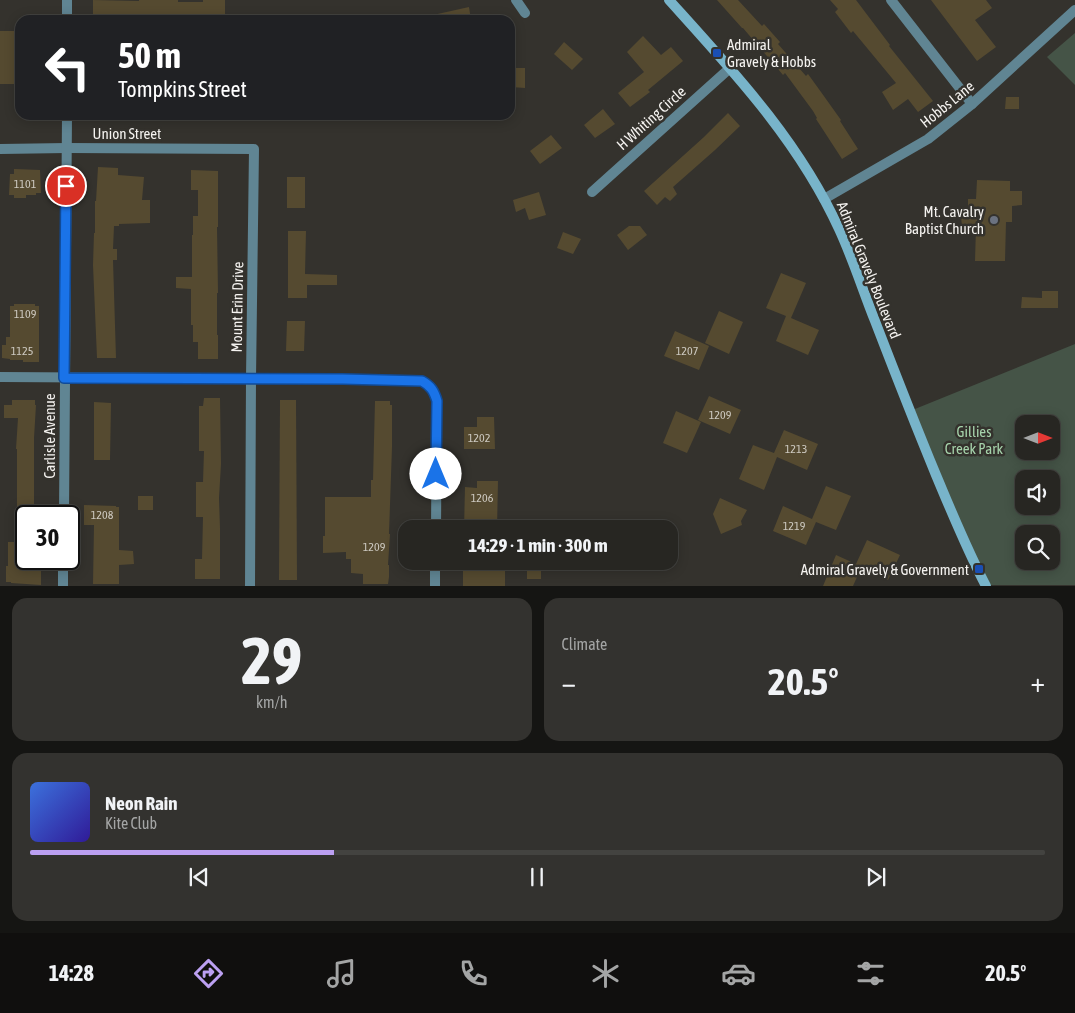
<!DOCTYPE html>
<html lang="en">
<head>
<meta charset="utf-8">
<style>
	:root { --surface:#272622; --page:#33322f; --text:#f1f3f6; --muted:#a4a5a5; --line:#434340; --accent:#bca0f2 }
	body { margin:0; font-family:"Asap Condensed",sans-serif; background:var(--page); color:var(--text); height:100vh; display:flex; flex-direction:column; font-size:19px; white-space:nowrap }
	* { box-sizing:border-box; margin:0 }
	p { font-size:16px; color:var(--muted) }
	.icon { flex:none; width:28px; height:28px; fill:none; stroke:currentColor; stroke-width:2; stroke-linecap:round; stroke-linejoin:round }
	.map { position:relative; height:586px; overflow:hidden }
	.sheet { display:flex; flex-direction:column; gap:12px; padding:12px; background:#151513; flex:1 }
	.sheet>* { flex:none }
	.banner { position:absolute; left:15px; top:15px; width:500px; height:105px; border-radius:15px; box-shadow:0 2px 12px #0003,0 0 0 1px var(--line); background:#202124; color:#fff; overflow:hidden }
	.needle { width:32px; rotate:90deg }
	.buttons { position:absolute; left:1015px; top:415px; display:grid; gap:10px }
	.buttons a { display:grid; place-items:center; width:45px; height:45px; border-radius:10px; background:var(--surface); box-shadow:0 2px 12px #0003,0 0 0 1px var(--line); font-size:25px }
	.speed { position:absolute; left:15px; top:505px; display:flex; gap:10px; font-size:25px; font-weight:700; text-align:center }
	.speed>* { display:grid; place-content:center; width:65px; height:65px; border-radius:50%; background:var(--surface); box-shadow:0 2px 12px #0003,0 0 0 1px var(--line); line-height:1 }
	.speed .limit { border:2px solid #111; border-radius:8px; background:#fff; color:#111 }
	.pin { position:absolute; display:grid; place-items:center; width:42px; height:42px; color:#fff; margin:-21px; border:2px solid #fff; border-radius:50%; box-shadow:0 1px 5px #0007 }
	.me { position:absolute; width:55px; margin:-28px; rotate:0deg; stroke-linejoin:round; filter:drop-shadow(0 0 4px #0008) }
	.turn { display:flex; align-items:center; gap:18px; height:105px; padding:0 20px; font-size:22px }
	.turn .icon { width:65px; height:65px; stroke-width:2.5 }
	.turn b { display:block; font-size:35px; line-height:42px }
	.big { font-size:38px; font-weight:700; line-height:1.1 }
	.sheet .tile { flex:1; display:flex; flex-direction:column; justify-content:center; gap:8px; min-width:0; padding:0 18px; border-radius:15px; background:var(--page) }
	.sheet .dial { align-items:center; gap:0 }
	.dial b { font-size:65px; line-height:1 }
	.song { display:flex; align-items:center; gap:15px }
	.cover { width:60px; height:60px; border-radius:8px; background:linear-gradient(135deg,hsl(220 70% 55%),hsl(250 70% 35%)) }
	.played { height:5px; border-radius:2px; background:linear-gradient(90deg,var(--accent) 30%,var(--line) 30%) }
	.keys { display:flex; justify-content:space-around; direction:ltr }
	.heat { display:flex; justify-content:space-between; align-items:center; font-size:28px; direction:ltr }
	.sheet .tiles { flex:1; display:grid; gap:12px; grid-template-columns:1fr 1fr }
	.tile:last-child { grid-column:span 2 }
	.trip { position:absolute; left:398px; top:520px; width:280px; height:50px; border-radius:15px; background:var(--surface); box-shadow:0 2px 12px #0003,0 0 0 1px var(--line); font-weight:700; line-height:50px; text-align:center }
	.menu { display:flex; height:80px; justify-content:space-around; align-items:center; background:#100f0e; color:var(--muted) }
	.menu .icon { width:35px; height:35px }
	.menu .selected { color:var(--accent) }
	.menu b { font-size:22px; color:var(--text) }
	.map>svg:first-child { display:block }
	.green { fill:#455447; fill-rule:evenodd }
	.building { fill:#554a30 }
	.lines { fill:none; stroke-linecap:round; stroke-linejoin:round }
	.street { stroke:#608593; stroke-width:10 }
	.secondary { stroke:#78b4ca; stroke-width:10 }
	.route-casing { stroke:#114b97; stroke-width:12 }
	.route { stroke:#1a73e8; stroke-width:9 }
	.transit-dot { fill:#1a4fb4; stroke:#34322d; stroke-width:2 }
	.worship-dot { fill:#6b7280; stroke:#34322d; stroke-width:2 }
	.labels { text-anchor:middle; dominant-baseline:central; stroke-width:5; stroke-linejoin:round; paint-order:stroke }
	.number-label { font-size:12px; fill:#cdc9c0 }
	.poi-label { font-size:15px; fill:#f5f3f0; stroke:#34322d; text-anchor:end }
	.street-label { font-size:15px; fill:#f5f3f0; stroke:#34322d }
	.park-label { font-size:15px; fill:#a6d3ab; stroke:#34322d }
</style>
</head>
<body>
<div class="map">
<svg width="1075" height="586" viewBox="0 0 1075 586">
	<rect width="100%" height="100%" fill="#34322d"/>
	<g class="green">
		<polygon points="1075,33 1075,85 1047,57"/>
		<path d="M1075,344V585H986L910,411ZM1024,424H1051V451H1024ZM1024,479H1051V506H1024ZM1024,534H1051V561H1024Z"/>
	</g>
	<g class="building">
		<polygon points="93,0 139,1 139,0 178,0 178,2 203,2 203,0 225,0 225,20 93,20"/>
		<polygon points="717,0 738,0 762,26 764,24 780,42 778,44 806,76 808,74 821,92 841,120 840,121 858,149 842,159 816,119 817,118 813,111 785,73 783,75 743,28 742,28"/>
		<polygon points="830,0 856,0 890,45 889,46 933,101 918,112 908,99 893,110 882,92 896,83 853,31 851,33 835,12 838,9"/>
		<polygon points="931,0 986,0 992,8 975,20 996,47 977,61"/>
		<polygon points="469,7 471,20 434,20 433,15"/>
		<rect x="0" y="31" width="20" height="53"/>
		<polygon points="643,36 661,55 671,47 683,61 648,90 650,92 630,107 618,93 644,72 627,52"/>
		<polygon points="564,42 583,59 572,70 554,54"/>
		<polygon points="510,68 525,68 525,88 511,87 511,85 510,85"/>
		<polygon points="1006,97 1019,97 1019,109 1005,109"/>
		<polygon points="603,109 615,124 595,138 584,125"/>
		<polygon points="728,113 740,126 715,150 673,187 677,194 670,201 665,197 657,205 644,191 704,137"/>
		<polygon points="551,135 562,148 540,164 530,151"/>
		<polygon points="98,167 118,168 118,175 144,177 142,200 150,200 150,223 119,224 119,226 114,226 113,249 117,249 117,260 113,260 116,358 97,358 93,265 94,233 95,233 95,201 96,201"/>
		<polygon points="14,169 40,170 41,193 36,193 36,195 26,195 26,198 14,198 14,195 9,195 10,174 14,174"/>
		<polygon points="191,170 218,171 218,227 217,227 218,293 217,293 217,335 218,335 218,359 198,359 198,342 193,342 193,325 191,325 191,289 176,288 176,277 192,277 192,235 193,235 193,216 198,216 198,190 191,190"/>
		<rect x="287" y="177" width="18" height="31"/>
		<polygon points="977,180 1010,181 1010,191 1022,191 1022,205 1012,206 1012,222 1006,222 1005,261 975,261 976,227 962,227 961,216 968,215 968,199 976,199"/>
		<polygon points="539,192 546,215 529,220 525,208 516,212 513,200"/>
		<polygon points="629,226 640,226 647,235 628,250 617,235"/>
		<polygon points="288,231 306,231 305,274 337,275 337,285 307,285 307,298 288,298"/>
		<polygon points="563,232 581,239 573,254 557,248"/>
		<polygon points="781,273 806,283 791,318 819,330 808,355 776,341 786,316 766,308"/>
		<polygon points="1042,291 1058,291 1058,308 1021,308 1022,297 1042,298"/>
		<polygon points="14,304 35,304 35,306 39,306 39,362 23,362 23,360 10,360 10,359 2,358 2,345 6,345 6,337 10,337 10,306 14,306"/>
		<polygon points="719,311 743,322 729,354 705,343"/>
		<polygon points="287,321 305,321 304,351 286,351"/>
		<polygon points="675,331 709,346 699,370 664,356"/>
		<polygon points="709,396 741,410 730,434 698,420"/>
		<polygon points="204,398 220,398 221,464 219,498 220,528 220,579 195,579 195,559 202,559 203,517 196,517 196,482 203,482 204,451 199,451 199,406 203,406"/>
		<polygon points="12,400 35,400 35,405 36,405 34,438 34,516 17,516 17,449 16,449 18,418 4,418 4,405 12,405"/>
		<polygon points="280,400 296,400 297,580 279,580"/>
		<polygon points="375,401 390,401 390,405 392,405 392,447 389,534 390,534 388,565 389,565 389,577 388,584 363,584 363,574 351,573 351,559 346,559 346,552 323,553 323,536 325,536 325,497 371,497 371,480 373,480"/>
		<polygon points="94,402 111,403 110,460 94,460"/>
		<polygon points="676,411 701,422 687,453 663,443"/>
		<polygon points="477,417 494,417 495,449 464,449 464,427 477,427"/>
		<polygon points="784,430 818,444 807,470 777,457 764,490 739,479 753,445 774,453"/>
		<polygon points="477,481 498,481 497,529 464,529 465,487 477,488"/>
		<polygon points="826,486 851,496 836,530 816,522 806,545 773,531 783,506 812,519"/>
		<rect x="138" y="496" width="15" height="14"/>
		<polygon points="720,498 747,510 741,521 742,525 721,534 713,514"/>
		<polygon points="84,505 116,506 116,507 119,507 119,550 133,551 134,564 119,565 119,584 93,584 94,525 84,525"/>
		<polygon points="14,530 26,530 26,565 34,565 34,568 41,569 41,585 11,583 11,582 6,582 6,566 8,566 8,542 14,542"/>
		<polygon points="867,540 900,555 888,580 861,568 853,586 823,586 836,555 856,564"/>
		<rect x="463" y="561" width="42" height="25"/>
		<rect x="527" y="561" width="14" height="18"/>
	</g>
	<g class="lines">
		<g class="street">
			<polyline points="516,0 525,13"/>
			<polyline points="891,0 972,104"/>
			<polyline points="67,20 67,0"/>
			<polyline points="0,149 67,148 254,149 251,378 250,586"/>
			<polyline points="592,192 730,68"/>
			<polyline points="824,199 928,139 972,104 1075,10"/>
			<path d="M0,377L343,379L422,381C431,386 434,391 437,401L436,529"/>
			<polyline points="64,516 67,115"/>
			<polyline points="63,586 63,559"/>
			<polyline points="435,586 435,561"/>
		</g>
		<path class="secondary" d="M669,0C733,71 799,141 839,229C853,259 863,291 875,321C895,373 915,424 936,475C952,513 967,550 986,586"/>
	</g>
	<g class="lines">
		<g class="route-casing">
			<path id="route" d="M66,186L64,378L343,379L422,381C431,386 434,391 437,401L436,474"/>
		</g>
		<use href="#route" class="route"/>
	</g>
	<g class="transit-dot">
		<rect x="712" y="48" width="10" height="10" rx="2.5"/>
		<rect x="974" y="564" width="10" height="10" rx="2.5"/>
	</g>
	<circle class="worship-dot" cx="994" cy="220" r="5"/>
	<g class="labels">
		<g class="number-label">
			<text x="25" y="184">1101</text>
			<text x="25" y="314">1109</text>
			<text x="22" y="351">1125</text>
			<text x="687" y="351">1207</text>
			<text x="720" y="415">1209</text>
			<text x="479" y="438">1202</text>
			<text x="796" y="449">1213</text>
			<text x="482" y="498">1206</text>
			<text x="102" y="515">1208</text>
			<text x="794" y="526">1219</text>
			<text x="374" y="547">1209</text>
		</g>
		<g class="poi-label">
			<text x="727" y="44" text-anchor="start">Admiral<tspan x="727" dy="17">Gravely &amp; Hobbs</tspan></text>
			<text x="984" y="211">Mt. Cavalry<tspan x="984" dy="17">Baptist Church</tspan></text>
			<text x="969" y="569">Admiral Gravely &amp; Government</text>
		</g>
		<g class="street-label">
			<text transform="translate(947 104) rotate(-39)">Hobbs Lane</text>
			<text transform="translate(651 118) rotate(-42)">H Whiting Circle</text>
			<text x="127" y="133">Union Street</text>
			<text transform="translate(869 270) rotate(68)">Admiral Gravely Boulevard</text>
			<text transform="translate(237 307) rotate(-89)">Mount Erin Drive</text>
			<text transform="translate(49 436) rotate(-90)">Carlisle Avenue</text>
		</g>
		<g class="park-label">
			<text x="974" y="431">Gillies<tspan x="974" dy="17">Creek Park</tspan></text>
		</g>
	</g>
</svg>
<div class="buttons">
<a><svg class="needle" viewBox="-14 -14 28 28"><path d="M0-13l5 13h-10z" fill="#e53935"/><path d="M0 13l5-13h-10z" fill="#a4a5a5"/></svg></a>
<a><svg class="icon" aria-label="sound" viewBox="0 0 24 24"><path d="M4 9h4l5-4v14l-5-4H4zM17 9q2 3 0 6"/></svg></a>
<a><svg class="icon" aria-label="search" viewBox="0 0 24 24"><circle cx="10" cy="10" r="6"/><path d="M15 15l6 6"/></svg></a>
</div>
<div class="speed"><div class="limit">30</div></div>
<div class="pin" style="left:66px;top:186px;background:#d93025"><svg class="icon" aria-label="arrive" viewBox="0 0 24 24"><path d="M6 21V4h12l-3 4 3 4H6"/></svg></div>
<svg class="me" style="left:436px;top:474px" viewBox="-20 -20 40 40"><circle r="19" fill="#fff"/><path d="M0-13L10 11 0 6-10 11z" fill="#1a73e8"/></svg>
<div class="trip">14:29 · 1 min · 300 m</div>
<div class="banner">
<div class="turn"><svg class="icon" aria-label="left" viewBox="0 0 24 24"><path d="M17 20v-9H6M10 6l-5 5 5 5"/></svg><div><b>50 m</b>Tompkins Street</div></div>
</div>
</div>
<section class="sheet">
<div class="tiles">
<div class="tile dial"><b>29</b><p>km/h</p></div>
<div class="tile"><p>Climate</p>
<div class="heat"><a>−</a><b class="big">20.5°</b><a>+</a></div>
</div>
<div class="tile">
<div class="song"><i class="cover"></i><div><b>Neon Rain</b><p>Kite Club</p></div></div>
<div class="played"></div>
<div class="keys"><svg class="icon" aria-label="previous" viewBox="0 0 24 24"><path d="M18 5L8 12l10 7zM5 5v14"/></svg><svg class="icon" aria-label="pause" viewBox="0 0 24 24"><path d="M8 5v14M16 5v14"/></svg><svg class="icon" aria-label="next" viewBox="0 0 24 24"><path d="M6 5l10 7-10 7zM19 5v14"/></svg></div>
</div>
</div>
</section>
<nav class="menu">
<b>14:28</b>
<svg class="icon selected" aria-label="directions" viewBox="0 0 24 24"><path d="M12 3l9 9-9 9-9-9zM9 14v-3h6M13 9l2 2-2 2"/></svg>
<svg class="icon" aria-label="music" viewBox="0 0 24 24"><path d="M9 18V5l10-2v13"/><circle cx="6" cy="18" r="3"/><circle cx="16" cy="16" r="3"/></svg>
<svg class="icon" aria-label="phone" viewBox="0 0 24 24"><path d="M5 4h4l2 5-3 2q2 4 5 5l2-3 5 2v4C11 20 4 13 5 4z"/></svg>
<svg class="icon" aria-label="climate" viewBox="0 0 24 24"><path d="M12 3v18M4 7l16 10M4 17L20 7"/></svg>
<svg class="icon" aria-label="car" viewBox="0 0 24 24"><path d="M5 17H2v-5l4-1 3-4h7l3 4 3 1v5h-3M9 17h6M6 11h13"/><circle cx="7" cy="17" r="2"/><circle cx="17" cy="17" r="2"/></svg>
<svg class="icon" aria-label="filters" viewBox="0 0 24 24"><path d="M4 7h16M4 17h16"/><circle cx="9" cy="7" r="2"/><circle cx="15" cy="17" r="2"/></svg>
<b>20.5°</b>
</nav>
</body>
</html>
